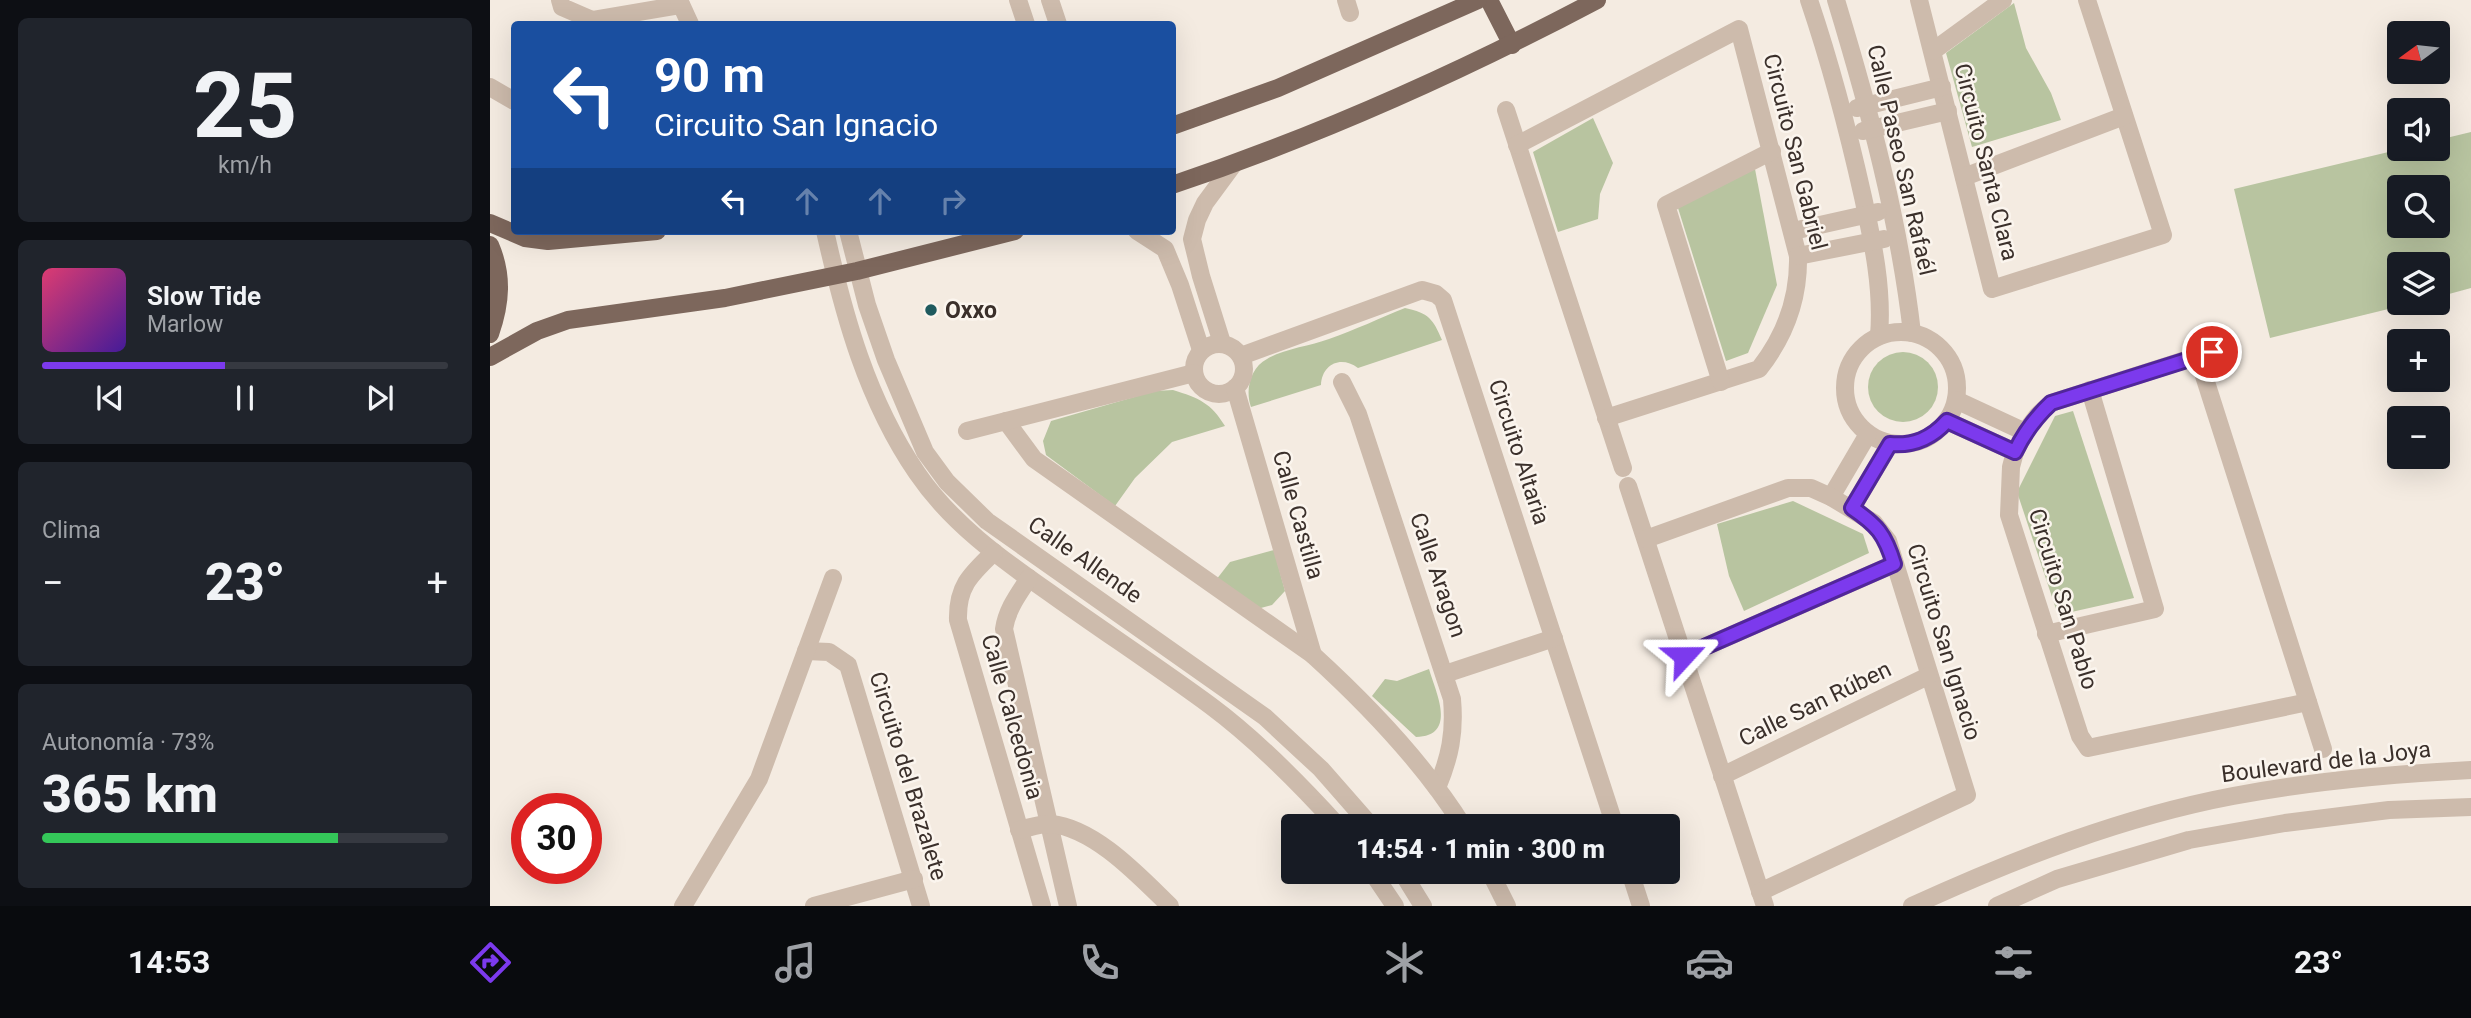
<!DOCTYPE html>
<html lang="es">
<head>
<meta charset="utf-8">
<style>
	:root { --surface:#171b24; --page:#20242c; --text:#f1f3f6; --muted:#9ea1a6; --line:#363941; --accent:#7c3aed }
	body { margin:0; font-family:Roboto,sans-serif; background:var(--page); color:var(--text); height:100vh; display:flex; flex-direction:column; font-size:26px; white-space:nowrap }
	* { box-sizing:border-box; margin:0 }
	p { font-size:23px; color:var(--muted) }
	.icon { flex:none; width:38px; height:38px; fill:none; stroke:currentColor; stroke-width:2; stroke-linecap:round; stroke-linejoin:round }
	.map { position:relative; flex:1; overflow:hidden }
	.panel { display:flex; flex-direction:column; gap:18px; padding:18px; background:#0d0f14; width:490px }
	.panel>* { flex:none }
	.hud { position:absolute; left:21px; top:21px; width:665px; height:214px; border-radius:7px; box-shadow:0 7px 28px #0002; background:#1a4fa0; color:#fff; overflow:hidden }
	.needle { width:46px; rotate:255deg }
	.buttons { position:absolute; left:1897px; top:21px; display:grid; gap:14px }
	.buttons a { display:grid; place-items:center; width:63px; height:63px; border-radius:7px; background:var(--surface); box-shadow:0 7px 28px #0002; font-size:35px }
	.speed { position:absolute; left:21px; top:793px; display:flex; gap:14px; font-size:35px; font-weight:700; text-align:center }
	.speed>* { display:grid; place-content:center; width:91px; height:91px; border-radius:50%; background:var(--surface); box-shadow:0 7px 28px #0002; line-height:1 }
	.speed .limit { border:10px solid #d22; background:#fff; color:#111 }
	.pin { position:absolute; display:grid; place-items:center; width:60px; height:60px; color:#fff; margin:-30px; border:4px solid #fff; border-radius:50%; box-shadow:0 2px 7px #0007 }
	.me { position:absolute; width:77px; margin:-38px; rotate:66deg; stroke-linejoin:round; filter:drop-shadow(0 0 5px #0008) }
	.turn { display:flex; align-items:center; gap:24px; height:147px; padding:0 28px; font-size:32px }
	.turn .icon { width:91px; height:91px; stroke-width:2.5 }
	.turn b { display:block; font-size:49px; line-height:60px }
	.lanes { display:flex; align-items:center; height:66px; padding:0 28px; background:#0003; justify-content:center; gap:35px; direction:ltr }
	.lanes .off { opacity:.35 }
	.big { font-size:52px; font-weight:800; line-height:1.1 }
	.panel .card { flex:1; display:flex; flex-direction:column; justify-content:center; gap:10px; min-width:0; padding:0 24px; border-radius:10px; background:var(--page) }
	.panel .dial { align-items:center; gap:0 }
	.dial b { font-size:91px; line-height:1 }
	.song { display:flex; align-items:center; gap:21px }
	.cover { width:84px; height:84px; border-radius:10px; background:linear-gradient(135deg,hsl(340 70% 55%),hsl(260 70% 35%)) }
	.played { height:7px; border-radius:4px; background:linear-gradient(90deg,var(--accent) 45%,var(--line) 45%) }
	.keys { display:flex; justify-content:space-around; direction:ltr }
	.heat { display:flex; justify-content:space-between; align-items:center; font-size:38px; direction:ltr }
	.charge { height:10px; border-radius:5px; background:linear-gradient(90deg,#34c759 73%,var(--line) 0) }
	.trip { position:absolute; left:791px; top:814px; width:399px; height:70px; border-radius:7px; background:var(--surface); box-shadow:0 7px 28px #0002; font-weight:800; line-height:70px; text-align:center }
	.tabs { display:flex; height:112px; justify-content:space-around; align-items:center; background:#090b0e; color:var(--muted) }
	.tabs .icon { width:49px; height:49px }
	.tabs .active { color:var(--accent) }
	.tabs b { font-size:32px; color:var(--text) }
	main { display:flex; flex:1; min-height:0 }
	.map>svg:first-child { display:block }
	.green { fill:#b8c4a0; fill-rule:evenodd }
	.lines { fill:none; stroke-linecap:round; stroke-linejoin:round }
	.minor { stroke:#cdbbac; stroke-width:18 }
	.major { stroke:#7d675c; stroke-width:18 }
	.route-casing { stroke:#51269a; stroke-width:18 }
	.route { stroke:#7c3aed; stroke-width:12 }
	.poi-dot { fill:#1f5a5e; stroke:#fbf5ee; stroke-width:2.5 }
	.labels { text-anchor:middle; dominant-baseline:central; stroke-width:5; stroke-linejoin:round; paint-order:stroke }
	.street-label { font-size:23px; fill:#3b302b; stroke:#fbf5ee }
	.poi-label { font-size:23px; font-weight:bold; fill:#3b302b; stroke:#fbf5ee; text-anchor:start }
</style>
</head>
<body>
<main>
<section class="panel">
<div class="card dial"><b>25</b><p>km/h</p></div>
<div class="card">
<div class="song"><i class="cover"></i><div><b>Slow Tide</b><p>Marlow</p></div></div>
<div class="played"></div>
<div class="keys"><svg class="icon" aria-label="previous" viewBox="0 0 24 24"><path d="M18 5L8 12l10 7zM5 5v14"/></svg><svg class="icon" aria-label="pause" viewBox="0 0 24 24"><path d="M8 5v14M16 5v14"/></svg><svg class="icon" aria-label="next" viewBox="0 0 24 24"><path d="M6 5l10 7-10 7zM19 5v14"/></svg></div>
</div>
<div class="card"><p>Clima</p>
<div class="heat"><a>−</a><b class="big">23°</b><a>+</a></div>
</div>
<div class="card"><p>Autonomía · 73%</p><b class="big">365 km</b><div class="charge"></div></div>
</section>
<div class="map">
<svg width="1981" height="906" viewBox="0 0 1981 906">
	<rect width="100%" height="100%" fill="#f4ebe1"/>
	<g class="green">
		<polygon points="1524,3 1536,48 1561,93 1571,120 1482,147 1456,53"/>
		<polygon points="1103,118 1123,163 1110,194 1108,219 1068,232 1043,152"/>
		<path d="M1981,132V288L1948,297V264H1909V303H1923L1780,338L1744,189L1911,149H1948V140ZM1948,187V226H1909V187Z"/>
		<polygon points="1265,169 1287,285 1258,353 1236,361 1188,208"/>
		<path d="M915,308C939,313 943,319 952,340L868,368C851,355 832,364 831,385L761,407C755,390 760,368 777,359C793,349 820,346 839,339C865,330 890,318 915,308Z"/>
		<circle cx="1413" cy="387" r="35"/>
		<path d="M683,390C709,398 721,403 735,426L682,442L645,478L625,506L556,455L553,441L561,421L665,391Z"/>
		<polygon points="1583,411 1644,598 1568,615 1527,492 1565,416"/>
		<polygon points="1303,501 1373,534 1379,553 1254,611 1239,576 1227,524"/>
		<polygon points="784,550 795,591 782,605 767,609 726,580 740,562"/>
		<path d="M939,669C946,693 968,736 926,737L882,696L895,679L907,681Z"/>
	</g>
	<g class="lines">
		<g class="minor">
			<polyline points="70,0 72,7 102,20 191,5"/>
			<polyline points="189,0 200,24"/>
			<polyline points="528,0 536,24"/>
			<polyline points="560,0 568,24"/>
			<polyline points="856,0 860,13"/>
			<path d="M1319,0C1341,65 1358,130 1373,197C1383,243 1393,289 1389,336"/>
			<path d="M1346,0C1379,109 1409,219 1422,333"/>
			<polyline points="1429,0 1502,289 1673,235 1597,0"/>
			<polyline points="1443,51 1513,0"/>
			<polyline points="0,87 24,101"/>
			<polyline points="1367,108 1452,87"/>
			<polyline points="1016,110 1133,468"/>
			<polyline points="1373,131 1458,111"/>
			<path d="M1027,145L1249,29L1308,256C1309,298 1295,336 1269,369L1116,418"/>
			<polyline points="1474,177 1634,116"/>
			<path d="M335,231C354,316 377,400 427,473C461,523 511,559 560,593C613,631 668,667 721,706C768,741 809,783 848,826"/>
			<polyline points="358,231 377,305 396,360 435,452 457,482 497,521 775,717 831,769 881,826"/>
			<polyline points="647,231 675,249 690,285 711,350"/>
			<polyline points="1303,231 1388,212"/>
			<polyline points="1308,256 1394,239"/>
			<circle cx="1411" cy="388" r="56"/>
			<polyline points="732,343 711,276 702,239 707,220 715,203 743,165"/>
			<circle cx="729" cy="369" r="25"/>
			<polyline points="1736,347 1561,403 1548,415 1535,432 1525,452 1521,467 1519,515 1590,736 1598,748 1818,702"/>
			<polyline points="751,356 932,290 946,294 953,300 1125,826"/>
			<polyline points="1708,357 1833,749"/>
			<path d="M852,382L868,414L962,699C965,733 960,757 947,788"/>
			<polyline points="1231,382 1176,205 1282,151"/>
			<polyline points="745,388 823,655"/>
			<polyline points="1466,400 1535,432"/>
			<path d="M516,421L544,459L823,655C879,706 933,762 973,826"/>
			<polyline points="1457,421 1525,452"/>
			<polyline points="477,431 704,373"/>
			<polyline points="1138,486 1275,906"/>
			<polyline points="1341,497 1378,434"/>
			<polyline points="1362,508 1400,444"/>
			<polyline points="1156,539 1298,488 1321,488 1341,497 1384,523 1398,541 1477,795 1270,892"/>
			<path d="M504,552C481,574 467,586 468,620L552,906"/>
			<path d="M539,578C528,595 517,609 514,629L578,906"/>
			<polyline points="1556,634 1665,609 1600,390"/>
			<polyline points="316,651 339,652 358,665 431,906"/>
			<polyline points="1194,656 1404,564"/>
			<polyline points="955,674 1064,638"/>
			<polyline points="1232,776 1438,676"/>
			<path d="M529,830C539,828 551,823 561,824C605,828 650,877 680,906"/>
			<polyline points="882,872 905,906"/>
			<polyline points="912,872 933,906"/>
			<polyline points="1000,872 1017,906"/>
			<polyline points="1140,872 1151,906"/>
			<polyline points="193,906 269,779 343,578"/>
			<polyline points="324,906 424,879"/>
			<path d="M1422,906C1525,859 1632,817 1743,796C1822,781 1901,774 1981,770"/>
			<polyline points="1507,906 1567,879 1699,840 1795,823 1899,810 1981,807"/>
		</g>
		<g class="major">
			<polyline points="999,0 1022,45"/>
			<polyline points="682,126 788,88 988,0"/>
			<path d="M682,185C828,136 971,72 1107,0"/>
			<polyline points="0,223 35,238 58,241 167,231"/>
			<path d="M0,245C13,275 11,303 0,334"/>
			<polyline points="0,357 47,331 78,320 235,298 367,271 525,231"/>
		</g>
	</g>
	<g class="lines">
		<g class="route-casing">
			<path id="route" d="M1194,656L1404,564C1395,534 1387,525 1362,508L1400,444C1423,446 1441,439 1457,421L1525,452C1534,433 1545,418 1561,403L1722,352"/>
		</g>
		<use href="#route" class="route"/>
	</g>
	<circle class="poi-dot" cx="441" cy="310" r="7"/>
	<g class="labels">
		<g class="street-label">
			<text transform="translate(1305 152) rotate(76)">Circuito San Gabriel</text>
			<text transform="translate(1411 160) rotate(77)">Calle Paseo San Rafaél</text>
			<text transform="translate(1496 162) rotate(76)">Circuito Santa Clara</text>
			<text transform="translate(1029 452) rotate(72)">Circuito Altaria</text>
			<text transform="translate(808 515) rotate(74)">Calle Castilla</text>
			<text transform="translate(595 560) rotate(35)">Calle Allende</text>
			<text transform="translate(948 575) rotate(71)">Calle Aragon</text>
			<text transform="translate(1573 599) rotate(73)">Circuito San Pablo</text>
			<text transform="translate(1454 642) rotate(73)">Circuito San Ignacio</text>
			<text transform="translate(1325 704) rotate(-26)">Calle San Rúben</text>
			<text transform="translate(522 717) rotate(74)">Calle Calcedonia</text>
			<text transform="translate(1836 762) rotate(-7)">Boulevard de la Joya</text>
			<text transform="translate(418 776) rotate(73)">Circuito del Brazalete</text>
		</g>
		<g class="poi-label">
			<text x="455" y="310">Oxxo</text>
		</g>
	</g>
</svg>
<div class="buttons">
<a><svg class="needle" viewBox="-14 -14 28 28"><path d="M0-13l5 13h-10z" fill="#e53935"/><path d="M0 13l5-13h-10z" fill="#9ea1a6"/></svg></a>
<a><svg class="icon" aria-label="sound" viewBox="0 0 24 24"><path d="M4 9h4l5-4v14l-5-4H4zM17 9q2 3 0 6"/></svg></a>
<a><svg class="icon" aria-label="search" viewBox="0 0 24 24"><circle cx="10" cy="10" r="6"/><path d="M15 15l6 6"/></svg></a>
<a><svg class="icon" aria-label="layers" viewBox="0 0 24 24"><path d="M12 4l9 5-9 5-9-5zM3 14l9 5 9-5"/></svg></a>
<a>+</a>
<a>−</a>
</div>
<div class="speed"><div class="limit">30</div></div>
<div class="pin" style="left:1722px;top:352px;background:#d93025"><svg class="icon" aria-label="arrive" viewBox="0 0 24 24"><path d="M6 21V4h12l-3 4 3 4H6"/></svg></div>
<svg class="me" style="left:1194px;top:656px" viewBox="-20 -20 40 40"><path d="M0-17L14 15 0 8-14 15z" fill="#7c3aed" stroke="#fff" stroke-width="4"/></svg>
<div class="trip">14:54 · 1 min · 300 m</div>
<div class="hud">
<div class="turn"><svg class="icon" aria-label="left" viewBox="0 0 24 24"><path d="M17 20v-9H6M10 6l-5 5 5 5"/></svg><div><b>90 m</b>Circuito San Ignacio</div></div>
<div class="lanes"><svg class="icon" aria-label="left" viewBox="0 0 24 24"><path d="M17 20v-9H6M10 6l-5 5 5 5"/></svg><svg class="icon off" aria-label="ahead" viewBox="0 0 24 24"><path d="M12 20V5M6 11l6-6 6 6"/></svg><svg class="icon off" aria-label="ahead" viewBox="0 0 24 24"><path d="M12 20V5M6 11l6-6 6 6"/></svg><svg class="icon off" aria-label="right" viewBox="0 0 24 24"><path d="M7 20v-9h11M14 6l5 5-5 5"/></svg></div>
</div>
</div>
</main>
<nav class="tabs">
<b>14:53</b>
<svg class="icon active" aria-label="directions" viewBox="0 0 24 24"><path d="M12 3l9 9-9 9-9-9zM9 14v-3h6M13 9l2 2-2 2"/></svg>
<svg class="icon" aria-label="music" viewBox="0 0 24 24"><path d="M9 18V5l10-2v13"/><circle cx="6" cy="18" r="3"/><circle cx="16" cy="16" r="3"/></svg>
<svg class="icon" aria-label="phone" viewBox="0 0 24 24"><path d="M5 4h4l2 5-3 2q2 4 5 5l2-3 5 2v4C11 20 4 13 5 4z"/></svg>
<svg class="icon" aria-label="climate" viewBox="0 0 24 24"><path d="M12 3v18M4 7l16 10M4 17L20 7"/></svg>
<svg class="icon" aria-label="car" viewBox="0 0 24 24"><path d="M5 17H2v-5l4-1 3-4h7l3 4 3 1v5h-3M9 17h6M6 11h13"/><circle cx="7" cy="17" r="2"/><circle cx="17" cy="17" r="2"/></svg>
<svg class="icon" aria-label="filters" viewBox="0 0 24 24"><path d="M4 7h16M4 17h16"/><circle cx="9" cy="7" r="2"/><circle cx="15" cy="17" r="2"/></svg>
<b>23°</b>
</nav>
</body>
</html>
